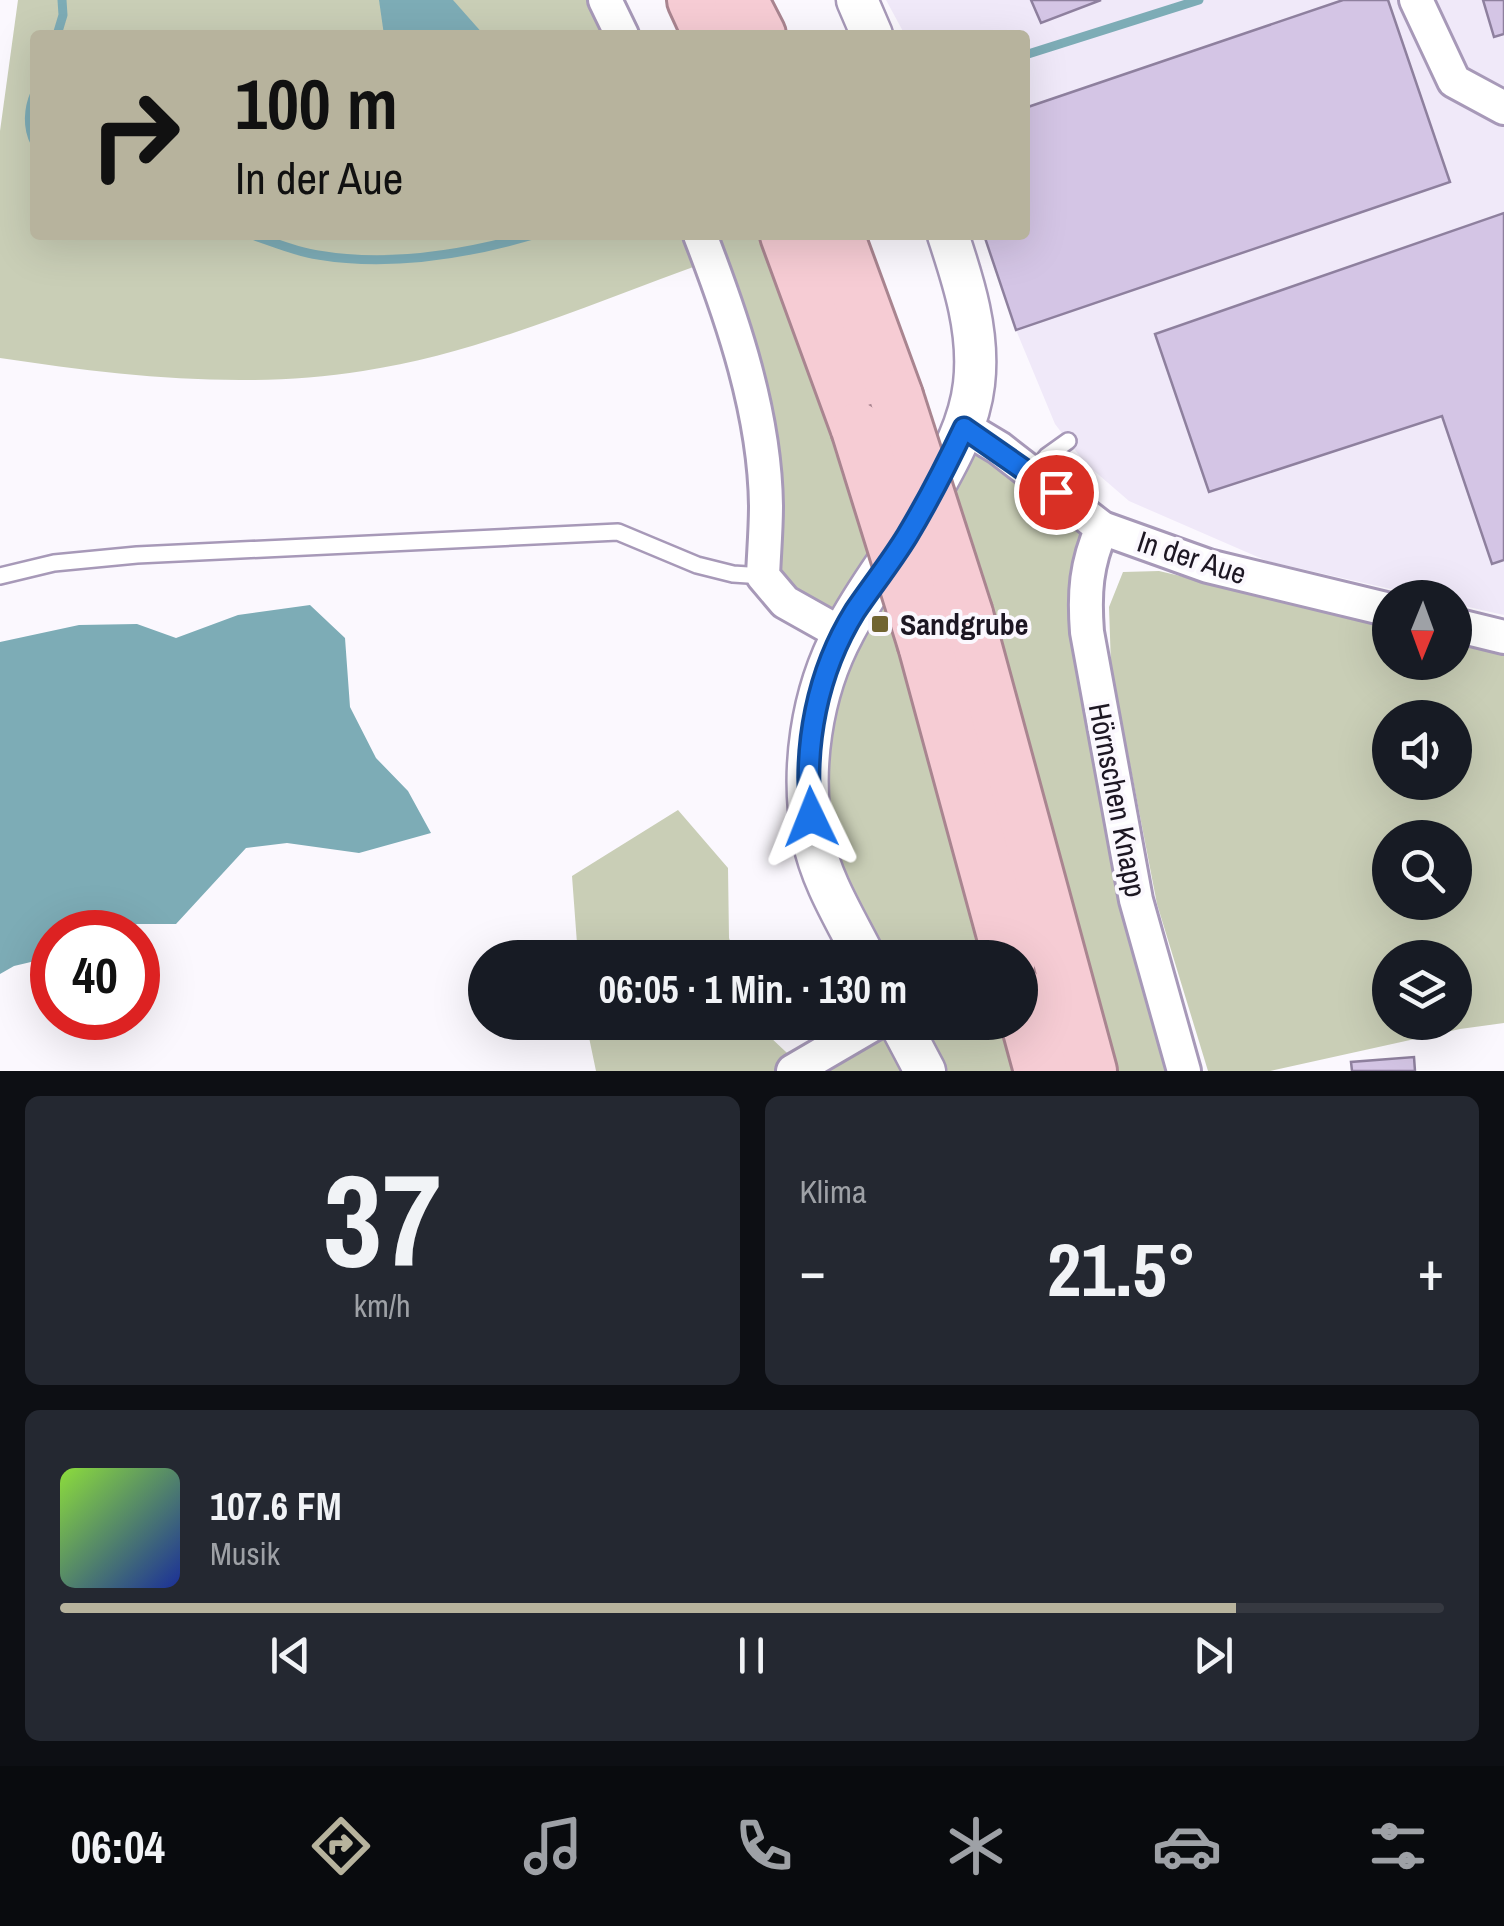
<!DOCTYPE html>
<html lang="de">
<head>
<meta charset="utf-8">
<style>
	:root { --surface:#171b24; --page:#242831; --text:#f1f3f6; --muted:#9ea1a6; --line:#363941; --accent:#b7b39d }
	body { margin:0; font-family:"Archivo Narrow",sans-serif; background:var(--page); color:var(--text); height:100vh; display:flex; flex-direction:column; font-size:38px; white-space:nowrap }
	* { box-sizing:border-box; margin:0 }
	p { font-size:32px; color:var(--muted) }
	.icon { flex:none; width:55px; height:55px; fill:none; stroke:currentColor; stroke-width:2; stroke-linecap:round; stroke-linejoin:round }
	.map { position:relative; height:1071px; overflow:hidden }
	.panel { display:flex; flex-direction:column; gap:25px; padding:25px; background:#0d0f14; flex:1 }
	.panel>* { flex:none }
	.hud { position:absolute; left:30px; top:30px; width:1000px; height:210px; border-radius:10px; box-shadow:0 10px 40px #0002; background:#b7b39d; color:#111; overflow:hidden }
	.needle { width:65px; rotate:181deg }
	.tools { position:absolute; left:1372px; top:580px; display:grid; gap:20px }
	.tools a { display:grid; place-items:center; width:100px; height:100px; border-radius:50%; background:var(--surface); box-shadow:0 10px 40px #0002; font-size:50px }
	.speed { position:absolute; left:30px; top:910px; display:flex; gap:20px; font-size:50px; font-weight:700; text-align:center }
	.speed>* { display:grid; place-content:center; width:130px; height:130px; border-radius:50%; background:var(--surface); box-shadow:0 10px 40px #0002; line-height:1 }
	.speed .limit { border:15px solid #d22; background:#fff; color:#111 }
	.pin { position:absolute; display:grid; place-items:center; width:85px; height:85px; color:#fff; margin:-42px; border:5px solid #fff; border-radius:50%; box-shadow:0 2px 10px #0007 }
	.me { position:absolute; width:110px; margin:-55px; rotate:358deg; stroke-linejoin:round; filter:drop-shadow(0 0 8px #0008) }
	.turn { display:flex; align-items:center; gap:35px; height:210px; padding:0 40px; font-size:45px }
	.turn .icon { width:130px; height:130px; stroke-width:2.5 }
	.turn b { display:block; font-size:70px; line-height:85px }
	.big { font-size:75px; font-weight:800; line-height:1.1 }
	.panel .tile { flex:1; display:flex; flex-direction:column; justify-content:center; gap:15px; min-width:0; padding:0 35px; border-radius:15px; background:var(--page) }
	.panel .dial { align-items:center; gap:0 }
	.dial b { font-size:130px; line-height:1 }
	.song { display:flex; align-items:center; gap:30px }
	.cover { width:120px; height:120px; border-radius:15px; background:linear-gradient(135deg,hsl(90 70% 55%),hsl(230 70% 35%)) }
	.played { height:10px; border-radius:5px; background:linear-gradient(90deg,var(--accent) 85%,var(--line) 85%) }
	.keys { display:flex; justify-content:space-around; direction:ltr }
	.heat { display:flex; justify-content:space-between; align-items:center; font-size:55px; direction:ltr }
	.panel .tiles { flex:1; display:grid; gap:25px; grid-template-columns:1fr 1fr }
	.tile:last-child { grid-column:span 2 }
	.trip { position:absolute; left:468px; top:940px; width:570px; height:100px; border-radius:50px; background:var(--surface); box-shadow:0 10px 40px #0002; font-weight:800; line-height:100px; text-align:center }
	.dock { display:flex; height:160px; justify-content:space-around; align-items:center; background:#090b0e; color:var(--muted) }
	.dock .icon { width:70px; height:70px }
	.dock .current { color:var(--accent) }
	.dock b { font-size:45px; color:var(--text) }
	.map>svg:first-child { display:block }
	.built { fill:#f0e9f9 }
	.green { fill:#c9ceb6; fill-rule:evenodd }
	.water { fill:#7dacb6 }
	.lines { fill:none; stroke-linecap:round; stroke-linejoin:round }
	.stream { stroke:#7dacb6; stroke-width:9 }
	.building { fill:#d4c5e5; stroke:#8e809e; stroke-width:2.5 }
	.service-casing { stroke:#a799b8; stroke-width:20 }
	.minor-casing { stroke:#a799b8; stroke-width:38 }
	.tertiary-casing { stroke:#a799b8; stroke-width:45 }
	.trunk-casing { stroke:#a98590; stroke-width:58 }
	.service { stroke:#fff; stroke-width:15 }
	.minor { stroke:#fff; stroke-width:32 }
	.tertiary { stroke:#fff; stroke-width:40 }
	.trunk { stroke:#f6ccd4; stroke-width:52 }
	.trunk-bridge-casing { stroke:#a98590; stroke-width:58; stroke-linecap:butt }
	.trunk-bridge { stroke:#f6ccd4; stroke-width:52 }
	.route-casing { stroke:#114b97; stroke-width:25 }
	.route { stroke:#1a73e8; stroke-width:18 }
	.poi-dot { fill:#716431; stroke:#fbf8fe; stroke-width:4 }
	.labels { text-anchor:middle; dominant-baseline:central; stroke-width:8; stroke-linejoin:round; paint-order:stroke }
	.street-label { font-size:30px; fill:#1d1723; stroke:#fbf8fe }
	.poi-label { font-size:30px; font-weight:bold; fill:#1d1723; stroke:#fbf8fe; text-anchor:start }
</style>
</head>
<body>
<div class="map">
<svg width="1504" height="1071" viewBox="0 0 1504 1071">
	<rect width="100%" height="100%" fill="#fbf8fe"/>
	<polygon class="built" points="886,0 1504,0 1504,615 1455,604 1455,598 1426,597 1267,561 1129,501 1085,463 1055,424 1016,330 984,235 1025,235 1025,35 905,35"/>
	<g class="green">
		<path d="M18,0H605L622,35H35V235H837L928,495L964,427L1102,528L1089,557L1184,1071H596L586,1023H755L801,1066L877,1023L1020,1022V958L865,957L813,840L834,653L785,602L710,261C597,301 482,353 363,371C243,390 119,376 0,358V131Z"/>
		<path d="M1159,571L1390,625V662H1455V640L1504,651V1023L1460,1029L1270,1071H1208L1157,904L1111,666L1109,607L1123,572ZM1390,718H1455V782H1390ZM1390,838H1455V902H1390ZM1390,958H1455V1022H1390Z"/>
		<polygon points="678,810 728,868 729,938 735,957 578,957 572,876"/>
	</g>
	<g class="water">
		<polygon points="379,0 453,0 484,35 384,35"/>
		<polygon points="310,605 345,638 350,707 376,758 408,791 431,833 359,853 287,843 246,848 176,924 137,924 118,932 52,932 52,957 14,966 0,974 0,642 79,625 137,624 176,638 238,615"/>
	</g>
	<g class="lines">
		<g class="stream">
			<polyline points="57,35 63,15 62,0"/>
			<polyline points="1025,55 1199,0"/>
			<path d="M35,93C28,109 27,128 35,143"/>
			<path d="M252,235C273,242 296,252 318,255C388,267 467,254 533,235"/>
		</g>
	</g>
	<g class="building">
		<polygon points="1031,0 1101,0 1041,23"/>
		<polygon points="1343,0 1388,0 1450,182 1016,330 984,235 1025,235 1025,108"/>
		<polygon points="1483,0 1504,0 1504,34 1494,37"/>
		<polygon points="1504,213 1504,560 1492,564 1442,416 1209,492 1155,334"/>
		<polygon points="1414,1057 1415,1071 1352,1071 1351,1062"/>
	</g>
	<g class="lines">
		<g class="service-casing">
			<g id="service">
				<polyline points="1032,474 1047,456 1068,441"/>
				<polyline points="0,576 54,563 137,555 618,532 697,565 733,574 763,576"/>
			</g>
		</g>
		<g class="minor-casing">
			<g id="minor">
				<polyline points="605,0 622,35"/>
				<polyline points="1416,0 1454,81 1504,108"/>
				<path d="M700,235C733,320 765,414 766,506C766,529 764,552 763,576L785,602L842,634"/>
				<polyline points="964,427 999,448 1102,528 1208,566 1390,610"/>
				<path d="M1102,528C1086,564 1084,593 1087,632L1136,900L1184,1071"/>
				<polyline points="1455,625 1504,637"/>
				<polyline points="793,1071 877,1022"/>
			</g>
		</g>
		<g class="tertiary-casing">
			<g id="tertiary">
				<polyline points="857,0 872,35"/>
				<path d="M865,958C846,920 821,881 813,839C800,771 811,693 844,632C867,587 901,547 925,503C946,465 969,428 974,384C980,333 964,283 948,235"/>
				<polyline points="899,1022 925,1071"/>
			</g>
		</g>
		<g class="trunk-casing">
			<g id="trunk">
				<polyline points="694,0 710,35"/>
				<polyline points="741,0 759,35"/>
				<polyline points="787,235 858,429"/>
				<polyline points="837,235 896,396"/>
				<polyline points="966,614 1090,1071"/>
				<polyline points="925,645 1010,958"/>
				<polyline points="1020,994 1041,1071"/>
			</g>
		</g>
		<use href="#service" class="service"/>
		<use href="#minor" class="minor"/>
		<use href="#tertiary" class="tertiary"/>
		<use href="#trunk" class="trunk"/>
		<g class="trunk-bridge-casing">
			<g id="trunk-bridge">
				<polyline points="896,396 966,614"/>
				<polyline points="858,429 925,645"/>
			</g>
		</g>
		<use href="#trunk-bridge" class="trunk-bridge"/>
	</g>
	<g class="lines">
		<g class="route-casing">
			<path id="route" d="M811,817C803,746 817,672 855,611C872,586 891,562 907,536C928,501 947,464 964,428L1056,492"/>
		</g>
		<use href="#route" class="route"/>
	</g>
	<rect class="poi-dot" x="870" y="614" width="20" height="20" rx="5"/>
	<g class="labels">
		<g class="street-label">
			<text transform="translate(1192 557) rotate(18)">In der Aue</text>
			<text transform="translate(1118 800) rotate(79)">Hörnschen Knapp</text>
		</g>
		<g class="poi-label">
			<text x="900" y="624">Sandgrube</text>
		</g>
	</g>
</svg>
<div class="tools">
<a><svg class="needle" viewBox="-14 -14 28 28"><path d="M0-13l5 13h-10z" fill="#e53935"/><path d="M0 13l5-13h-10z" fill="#9ea1a6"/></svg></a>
<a><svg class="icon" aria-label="sound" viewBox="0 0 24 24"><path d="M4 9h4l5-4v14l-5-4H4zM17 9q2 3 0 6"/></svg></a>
<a><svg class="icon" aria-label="search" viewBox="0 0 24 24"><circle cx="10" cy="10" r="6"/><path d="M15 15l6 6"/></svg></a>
<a><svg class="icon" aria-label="layers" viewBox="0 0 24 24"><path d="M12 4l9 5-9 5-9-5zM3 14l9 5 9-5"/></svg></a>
</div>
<div class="speed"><div class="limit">40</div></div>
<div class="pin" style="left:1056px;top:492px;background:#d93025"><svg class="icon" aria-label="arrive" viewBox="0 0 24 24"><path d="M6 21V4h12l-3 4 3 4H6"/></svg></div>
<svg class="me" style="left:811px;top:817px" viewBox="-20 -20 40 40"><path d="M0-17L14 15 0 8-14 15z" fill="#1a73e8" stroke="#fff" stroke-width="4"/></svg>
<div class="trip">06:05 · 1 Min. · 130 m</div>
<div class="hud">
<div class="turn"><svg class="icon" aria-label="right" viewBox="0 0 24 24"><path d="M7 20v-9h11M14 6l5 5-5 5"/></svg><div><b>100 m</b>In der Aue</div></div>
</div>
</div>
<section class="panel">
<div class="tiles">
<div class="tile dial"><b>37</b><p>km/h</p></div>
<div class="tile"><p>Klima</p>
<div class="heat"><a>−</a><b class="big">21.5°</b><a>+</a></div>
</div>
<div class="tile">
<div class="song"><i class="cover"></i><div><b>107.6 FM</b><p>Musik</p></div></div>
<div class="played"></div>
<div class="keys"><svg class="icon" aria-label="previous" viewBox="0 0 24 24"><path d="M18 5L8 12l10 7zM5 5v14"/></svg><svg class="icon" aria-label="pause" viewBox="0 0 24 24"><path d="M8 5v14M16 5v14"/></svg><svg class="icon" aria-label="next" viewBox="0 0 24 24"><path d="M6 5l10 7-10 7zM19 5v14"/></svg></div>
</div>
</div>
</section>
<nav class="dock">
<b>06:04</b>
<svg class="icon current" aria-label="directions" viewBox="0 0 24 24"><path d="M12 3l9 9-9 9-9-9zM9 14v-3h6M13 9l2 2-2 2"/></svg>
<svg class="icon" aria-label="music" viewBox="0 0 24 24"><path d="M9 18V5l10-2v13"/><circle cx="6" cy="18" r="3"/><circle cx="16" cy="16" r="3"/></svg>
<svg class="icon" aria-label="phone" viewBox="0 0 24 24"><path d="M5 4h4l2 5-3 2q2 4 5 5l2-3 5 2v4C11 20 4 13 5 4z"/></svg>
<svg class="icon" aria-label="climate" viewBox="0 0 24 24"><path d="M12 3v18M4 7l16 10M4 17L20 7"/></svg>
<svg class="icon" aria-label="car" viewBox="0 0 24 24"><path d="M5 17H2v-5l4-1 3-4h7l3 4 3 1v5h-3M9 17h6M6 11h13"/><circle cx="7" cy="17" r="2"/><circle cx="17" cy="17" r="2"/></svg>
<svg class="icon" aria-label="filters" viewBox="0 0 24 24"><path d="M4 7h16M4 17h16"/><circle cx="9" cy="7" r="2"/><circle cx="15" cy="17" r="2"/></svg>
</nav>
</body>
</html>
